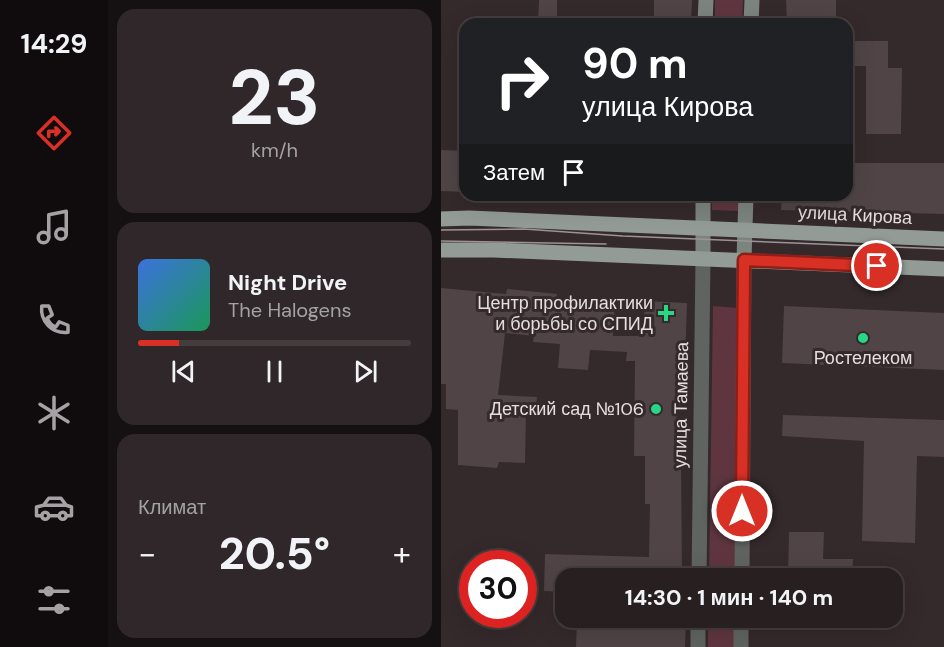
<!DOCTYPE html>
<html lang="ru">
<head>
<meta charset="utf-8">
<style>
	:root { --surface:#271f20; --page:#2f2729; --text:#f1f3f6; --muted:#a4a2a5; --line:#433d3e; --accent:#d93025 }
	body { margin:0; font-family:"DM Sans",sans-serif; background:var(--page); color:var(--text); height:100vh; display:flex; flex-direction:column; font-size:22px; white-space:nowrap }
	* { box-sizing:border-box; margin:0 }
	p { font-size:20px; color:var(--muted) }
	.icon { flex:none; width:33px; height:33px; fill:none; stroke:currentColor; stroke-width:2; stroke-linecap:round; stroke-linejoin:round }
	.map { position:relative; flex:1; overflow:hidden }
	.drawer { display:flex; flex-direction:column; gap:9px; padding:9px; background:#151112; width:333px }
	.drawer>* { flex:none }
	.guide { position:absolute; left:18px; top:18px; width:394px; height:183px; border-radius:18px; box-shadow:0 6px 24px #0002,0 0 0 2px var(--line); background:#202124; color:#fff; overflow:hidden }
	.speed { position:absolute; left:18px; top:550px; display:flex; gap:12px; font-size:30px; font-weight:700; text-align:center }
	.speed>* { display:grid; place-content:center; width:78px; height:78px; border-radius:50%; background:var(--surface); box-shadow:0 6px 24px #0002,0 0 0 2px var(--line); line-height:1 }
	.speed .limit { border:9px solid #d22; background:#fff; color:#111 }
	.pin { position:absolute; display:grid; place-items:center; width:51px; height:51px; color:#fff; margin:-26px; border:3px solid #fff; border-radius:50%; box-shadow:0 2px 6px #0007 }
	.me { position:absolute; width:66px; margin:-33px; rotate:0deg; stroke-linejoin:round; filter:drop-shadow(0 0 4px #0008) }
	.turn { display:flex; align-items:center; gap:21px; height:126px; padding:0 24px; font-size:27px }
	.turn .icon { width:78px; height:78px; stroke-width:2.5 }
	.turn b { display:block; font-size:42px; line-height:51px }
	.then { display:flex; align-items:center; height:57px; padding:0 24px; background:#0003; gap:12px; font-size:22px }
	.big { font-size:45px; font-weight:700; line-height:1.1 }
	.drawer .tile { flex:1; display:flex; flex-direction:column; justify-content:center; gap:9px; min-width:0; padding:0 21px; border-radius:18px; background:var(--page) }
	.drawer .dial { align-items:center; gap:0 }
	.dial b { font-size:78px; line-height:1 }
	.song { display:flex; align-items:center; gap:18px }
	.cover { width:72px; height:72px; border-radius:9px; background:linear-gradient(135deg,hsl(220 70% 55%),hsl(150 70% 35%)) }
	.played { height:6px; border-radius:3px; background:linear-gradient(90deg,var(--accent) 15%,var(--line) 15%) }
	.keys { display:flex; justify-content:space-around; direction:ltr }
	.heat { display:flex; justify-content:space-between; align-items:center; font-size:33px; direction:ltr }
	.trip { position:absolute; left:114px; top:568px; width:348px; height:60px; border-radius:18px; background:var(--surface); box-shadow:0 6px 24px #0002,0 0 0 2px var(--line); font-weight:700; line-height:60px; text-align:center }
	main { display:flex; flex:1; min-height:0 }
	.menu { display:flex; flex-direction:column; width:108px; justify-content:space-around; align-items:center; background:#100c0d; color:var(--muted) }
	.menu .icon { width:42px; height:42px }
	.menu .active { color:var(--accent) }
	.menu b { font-size:27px; color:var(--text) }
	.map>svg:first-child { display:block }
	.green { fill:#5f363f }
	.building { fill:#504446 }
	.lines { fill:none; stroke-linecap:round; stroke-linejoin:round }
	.minor { stroke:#606461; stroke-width:15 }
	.secondary { stroke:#7c847e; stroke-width:15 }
	.primary { stroke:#929b95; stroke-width:15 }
	.tram { stroke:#9d9496; stroke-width:1.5 }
	.route-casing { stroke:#8d1f18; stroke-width:15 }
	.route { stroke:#d93025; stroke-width:10 }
	.poi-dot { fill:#26d886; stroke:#34292b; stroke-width:2 }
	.labels { text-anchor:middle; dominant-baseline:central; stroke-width:6; stroke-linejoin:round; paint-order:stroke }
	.street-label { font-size:18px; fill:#e5ddde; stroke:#34292b }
	.poi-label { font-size:18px; fill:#e5ddde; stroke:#34292b; text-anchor:end }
</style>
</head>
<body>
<main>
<nav class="menu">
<b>14:29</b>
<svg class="icon active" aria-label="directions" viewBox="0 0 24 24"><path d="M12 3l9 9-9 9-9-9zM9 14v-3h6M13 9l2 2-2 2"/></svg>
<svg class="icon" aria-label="music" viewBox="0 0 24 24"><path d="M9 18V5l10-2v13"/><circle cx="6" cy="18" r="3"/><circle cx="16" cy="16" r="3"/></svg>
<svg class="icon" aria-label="phone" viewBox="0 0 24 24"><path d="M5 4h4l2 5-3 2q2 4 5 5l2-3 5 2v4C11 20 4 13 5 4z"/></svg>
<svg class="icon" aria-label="climate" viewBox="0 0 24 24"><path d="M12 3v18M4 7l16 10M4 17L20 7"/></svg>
<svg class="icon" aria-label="car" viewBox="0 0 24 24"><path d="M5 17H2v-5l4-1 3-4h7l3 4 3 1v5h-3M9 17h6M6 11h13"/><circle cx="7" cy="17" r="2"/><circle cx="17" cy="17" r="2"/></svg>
<svg class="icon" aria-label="filters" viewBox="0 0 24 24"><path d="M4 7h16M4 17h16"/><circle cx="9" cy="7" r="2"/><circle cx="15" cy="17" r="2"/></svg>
</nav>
<section class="drawer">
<div class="tile dial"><b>23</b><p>km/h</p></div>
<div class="tile">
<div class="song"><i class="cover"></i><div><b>Night Drive</b><p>The Halogens</p></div></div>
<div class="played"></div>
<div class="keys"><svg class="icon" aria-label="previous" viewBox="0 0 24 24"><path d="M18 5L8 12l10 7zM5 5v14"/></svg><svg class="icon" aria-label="pause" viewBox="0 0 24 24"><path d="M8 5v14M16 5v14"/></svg><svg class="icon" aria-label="next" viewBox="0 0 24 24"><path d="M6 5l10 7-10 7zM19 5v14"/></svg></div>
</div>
<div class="tile"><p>Климат</p>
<div class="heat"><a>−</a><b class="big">20.5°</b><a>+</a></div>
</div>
</section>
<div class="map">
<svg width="503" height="647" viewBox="0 0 503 647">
	<rect width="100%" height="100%" fill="#34292b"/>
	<g class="green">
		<polygon points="274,0 302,0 301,24 274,24"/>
		<polygon points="271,195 298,195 298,211 271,210"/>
		<polygon points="272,306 297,308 294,579 268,579"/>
		<rect x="267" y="618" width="26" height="29"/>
	</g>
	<g class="building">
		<polygon points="98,0 116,0 116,24 97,24"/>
		<polygon points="213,0 251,0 250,24 213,24"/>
		<polygon points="345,0 395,0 395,24 346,24"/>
		<polygon points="406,41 447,41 447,68 461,68 460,134 425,134 425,66 406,66"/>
		<polygon points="0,150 24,151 24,192 0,191"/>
		<polygon points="406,163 503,163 503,214 340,210 341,195 406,195"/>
		<polygon points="0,288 65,294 66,289 116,294 115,300 146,303 146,298 174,300 172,336 202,336 204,301 246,303 244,363 237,363 235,454 240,455 241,579 124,579 124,592 103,591 104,554 208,557 209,504 204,504 204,456 193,456 194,361 185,361 186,352 149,350 147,370 117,368 119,344 92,342 93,336 64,333 57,395 96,397 94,415 85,414 84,463 58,462 56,468 17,465 17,410 5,409 5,384 0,384"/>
		<polygon points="343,306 503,313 503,370 341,363"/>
		<polygon points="342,415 503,420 503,457 476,456 474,543 421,541 423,441 341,436"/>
		<polygon points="348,532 383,532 382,559 412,559 411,579 347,579"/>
		<polygon points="136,618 245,618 244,647 135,647"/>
	</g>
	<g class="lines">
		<g class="minor">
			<polyline points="258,579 262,258"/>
			<polyline points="301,579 303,260"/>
			<polyline points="257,647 257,618"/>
			<polyline points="300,647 300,618"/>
		</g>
		<g class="secondary">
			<polyline points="264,24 265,0"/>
			<polyline points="310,24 311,0"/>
			<polyline points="262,258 262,195"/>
			<polyline points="303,260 305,195"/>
		</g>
		<g class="primary">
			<polyline points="0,219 28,218 503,239"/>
			<polyline points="0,250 53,250 503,269"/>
		</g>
		<g class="tram">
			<polyline points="0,230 83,229 182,236 503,249"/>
			<polyline points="0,241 165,244"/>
		</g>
	</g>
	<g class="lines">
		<g class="route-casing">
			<polyline id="route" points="301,511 303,260 436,266"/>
		</g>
		<use href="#route" class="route"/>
	</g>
	<g class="poi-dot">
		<path d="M222 304h6v6h6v6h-6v6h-6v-6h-6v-6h6z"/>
		<circle cx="422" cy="338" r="6"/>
		<circle cx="215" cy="409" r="6"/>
	</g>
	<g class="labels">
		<g class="street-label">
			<text transform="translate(414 215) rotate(3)">улица Кирова</text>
			<text transform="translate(240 405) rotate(-89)">улица Тамаева</text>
		</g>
		<g class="poi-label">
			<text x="212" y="303">Центр профилактики<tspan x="212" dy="21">и борьбы со СПИД</tspan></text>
			<text x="422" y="358" text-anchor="middle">Ростелеком</text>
			<text x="203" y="409">Детский сад №106</text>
		</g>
	</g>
</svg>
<div class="speed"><div class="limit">30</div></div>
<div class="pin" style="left:436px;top:266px;background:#d93025"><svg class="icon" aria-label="arrive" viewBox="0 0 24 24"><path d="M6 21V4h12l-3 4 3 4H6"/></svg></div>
<svg class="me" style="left:301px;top:511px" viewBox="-20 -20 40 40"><circle r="17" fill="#d93025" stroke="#fff" stroke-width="3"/><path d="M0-11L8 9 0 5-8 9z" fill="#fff"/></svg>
<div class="trip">14:30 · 1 мин · 140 m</div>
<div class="guide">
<div class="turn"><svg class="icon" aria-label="right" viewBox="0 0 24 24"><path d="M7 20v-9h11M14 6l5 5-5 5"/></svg><div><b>90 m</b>улица Кирова</div></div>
<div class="then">Затем<svg class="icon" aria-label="arrive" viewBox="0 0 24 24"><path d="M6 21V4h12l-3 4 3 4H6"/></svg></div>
</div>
</div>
</main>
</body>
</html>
